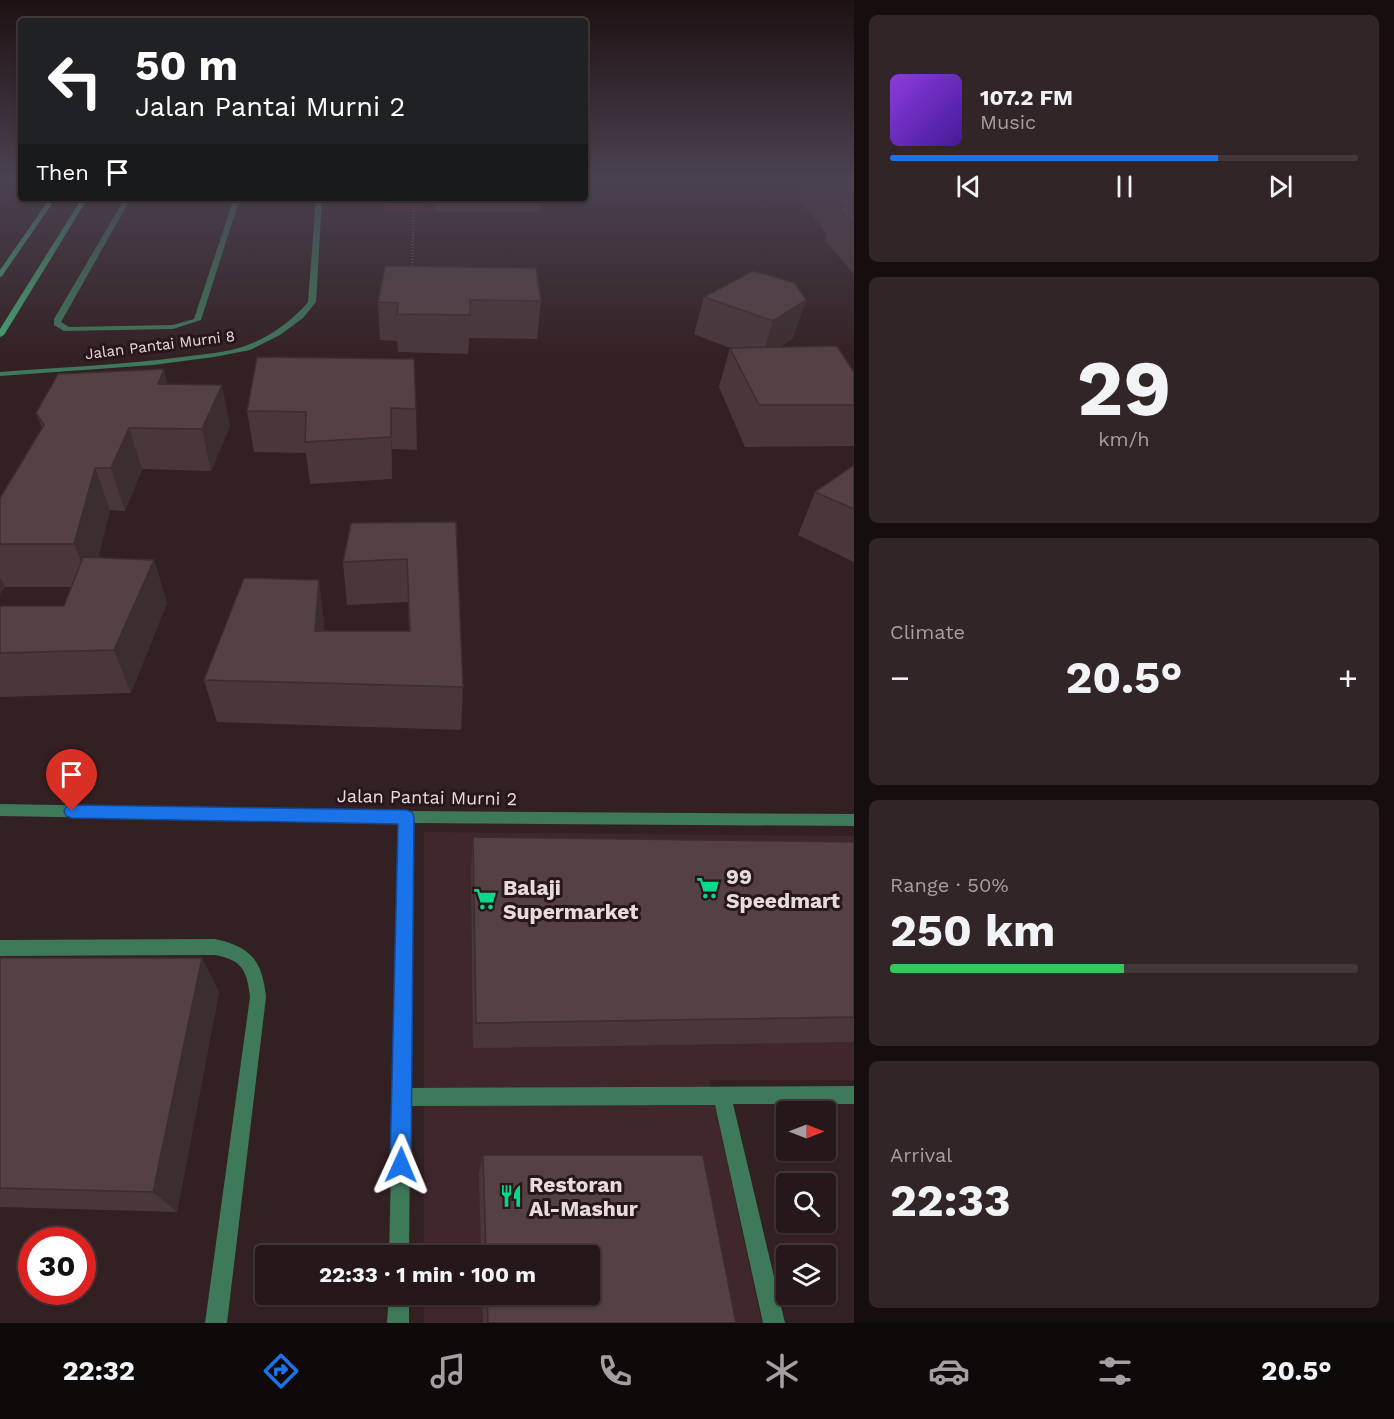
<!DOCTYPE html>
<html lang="en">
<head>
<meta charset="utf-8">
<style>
	:root { --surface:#26181a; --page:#322527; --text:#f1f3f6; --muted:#a4a0a2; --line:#423739; --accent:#1a73e8 }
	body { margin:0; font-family:"Work Sans",sans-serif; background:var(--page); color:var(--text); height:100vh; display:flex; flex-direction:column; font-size:22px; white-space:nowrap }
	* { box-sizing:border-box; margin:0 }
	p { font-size:20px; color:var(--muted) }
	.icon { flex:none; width:33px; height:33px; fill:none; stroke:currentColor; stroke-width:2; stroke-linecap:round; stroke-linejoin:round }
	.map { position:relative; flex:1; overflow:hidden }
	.side { display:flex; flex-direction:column; gap:15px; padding:15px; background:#150d0e; width:540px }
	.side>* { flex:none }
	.top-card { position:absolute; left:18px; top:18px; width:570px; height:183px; border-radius:6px; box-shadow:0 2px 4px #0004,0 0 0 2px var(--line); background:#202124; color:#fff; overflow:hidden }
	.needle { width:39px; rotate:90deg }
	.fabs { position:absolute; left:776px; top:1101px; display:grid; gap:12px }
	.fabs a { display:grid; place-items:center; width:60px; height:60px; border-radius:6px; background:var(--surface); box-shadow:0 2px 4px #0004,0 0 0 2px var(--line); font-size:30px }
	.speed { position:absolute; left:18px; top:1227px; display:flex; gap:12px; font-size:30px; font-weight:700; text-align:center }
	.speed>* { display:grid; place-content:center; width:78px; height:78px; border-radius:50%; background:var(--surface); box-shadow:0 2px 4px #0004,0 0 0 2px var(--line); line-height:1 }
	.speed .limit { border:9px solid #d22; background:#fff; color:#111 }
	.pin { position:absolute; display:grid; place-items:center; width:51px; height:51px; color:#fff; margin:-62px -26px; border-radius:50% 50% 50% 0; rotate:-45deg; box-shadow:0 0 6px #0007 }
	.pin .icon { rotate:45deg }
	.me { position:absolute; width:66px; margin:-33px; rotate:1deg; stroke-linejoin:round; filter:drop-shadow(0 0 4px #0008) }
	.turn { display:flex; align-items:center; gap:21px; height:126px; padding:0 18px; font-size:27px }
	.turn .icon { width:78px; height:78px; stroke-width:2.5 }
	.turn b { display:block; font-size:42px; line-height:51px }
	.then { display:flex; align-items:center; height:57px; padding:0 18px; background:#0003; gap:12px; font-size:22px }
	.big { font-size:45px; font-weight:700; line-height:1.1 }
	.side .widget { flex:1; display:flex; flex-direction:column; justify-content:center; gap:9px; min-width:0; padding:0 21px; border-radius:9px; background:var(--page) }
	.side .dial { align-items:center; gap:0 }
	.dial b { font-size:78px; line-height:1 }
	.song { display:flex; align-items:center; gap:18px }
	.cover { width:72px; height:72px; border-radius:9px; background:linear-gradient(135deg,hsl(270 70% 55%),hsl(260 70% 35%)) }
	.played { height:6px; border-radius:3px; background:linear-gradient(90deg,var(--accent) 70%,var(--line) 70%) }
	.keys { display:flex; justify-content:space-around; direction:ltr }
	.heat { display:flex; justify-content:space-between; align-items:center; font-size:33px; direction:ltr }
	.charge { height:9px; border-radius:4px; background:linear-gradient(90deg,#34c759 50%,var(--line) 0) }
	.trip { position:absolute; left:255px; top:1245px; width:345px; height:60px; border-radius:6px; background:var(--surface); box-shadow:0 2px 4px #0004,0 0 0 2px var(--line); font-weight:700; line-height:60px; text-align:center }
	.tabs { display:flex; height:96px; justify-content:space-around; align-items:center; background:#0f0a0a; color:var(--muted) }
	.tabs .icon { width:42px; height:42px }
	.tabs .current { color:var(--accent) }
	.tabs b { font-size:27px; color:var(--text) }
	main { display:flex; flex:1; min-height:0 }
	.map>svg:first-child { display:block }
	.built { fill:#40272c }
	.green { fill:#5f162a }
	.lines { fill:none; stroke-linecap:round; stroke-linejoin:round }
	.path { stroke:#705f62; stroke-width:2; stroke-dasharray:1 2; stroke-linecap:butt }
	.lane { fill:#3e7959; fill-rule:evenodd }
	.street { fill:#3e7959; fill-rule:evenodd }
	.secondary { fill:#43a775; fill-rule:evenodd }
	.wall { fill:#49373a }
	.shaded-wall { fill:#3c2d2f }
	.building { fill:#554043; stroke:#3c2d2f; stroke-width:1.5 }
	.route { fill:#1a73e8; stroke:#114b97; stroke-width:1.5 }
	.labels { text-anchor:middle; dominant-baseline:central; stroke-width:6; stroke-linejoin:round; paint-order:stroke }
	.far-street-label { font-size:15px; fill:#e8dbdd; stroke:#28171a }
	.street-label { font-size:18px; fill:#e8dbdd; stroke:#28171a }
	.near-poi-label { font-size:21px; font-weight:bold; fill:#e8dbdd; stroke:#28171a; text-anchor:start }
</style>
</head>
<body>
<main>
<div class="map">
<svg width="854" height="1323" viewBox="0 0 854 1323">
	<rect width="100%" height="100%" fill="#332023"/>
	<polygon class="built" points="424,832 854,836 854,1080 709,1080 762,1323 424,1323 424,1295 590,1294 590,1256 424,1255"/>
	<polygon class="green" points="383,198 424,198 425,213 391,213"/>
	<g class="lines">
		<polyline class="path" points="412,269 414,207"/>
		<g class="lane">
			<polygon points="125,198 131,198 61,322 69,327 173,325 194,319 234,198 240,198 201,320 173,329 64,331 54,325 54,319"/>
			<path d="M215,939C251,947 262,960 266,997L227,1323H205L250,997C247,970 242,960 215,955L0,956V940Z"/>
			<polygon points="854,1086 854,1104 733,1104 785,1323 763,1323 715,1105 402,1106 396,1103 393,1097 396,1091 402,1088"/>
		</g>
		<g class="street">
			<path d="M316,198H322L316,302L303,318L280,335L250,350L214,357L153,365L0,376V372C61,367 122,365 182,357C203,354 226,353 245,346C270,337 292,321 308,302Z"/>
			<polygon points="0,804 406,811 854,814 854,826 413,823 409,1256 389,1256 399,823 0,816"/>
			<polygon points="389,1294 409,1294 409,1323 387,1323"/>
		</g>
		<g class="secondary">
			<polygon points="50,198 56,198 2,276 0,277 0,270"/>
			<polygon points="82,198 88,198 4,335 0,337 0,329"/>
		</g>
	</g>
	<g class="wall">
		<polygon points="805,177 854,177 854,274 825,241 827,234 798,199"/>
		<polygon points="435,198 540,198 539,212 436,212"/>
		<polygon points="385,266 541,301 537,339 469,338 468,354 398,352 397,341 380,340 378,302"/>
		<polygon points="704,297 806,300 793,338 780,347 854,372 854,446 745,447 719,387 730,348 694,334"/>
		<polygon points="257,357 416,409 417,450 392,449 392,479 310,484 306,453 254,452 247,411"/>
		<polygon points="168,385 230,426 211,471 142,469 125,511 110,510 98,558 154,560 167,603 131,693 0,697 0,606 64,606 71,587 5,587 0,594 0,498 42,428 36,413"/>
		<polygon points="854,465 854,562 798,535 815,492"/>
		<polygon points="456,522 463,687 461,730 217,722 204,680 319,580 324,623 324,631 409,631 408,602 347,605 343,562"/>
		<polygon points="473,837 854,842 854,1042 473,1048 471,868"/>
		<polygon points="0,958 219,992 177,1212 0,1207"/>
		<polygon points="483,1155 736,1323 483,1323 482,1294 590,1294 590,1256 481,1256 479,1173"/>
	</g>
	<g class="shaded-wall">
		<polygon points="806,300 793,338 761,360 773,321"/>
		<polygon points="164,369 174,409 158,384"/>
		<polygon points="222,385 230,426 211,471 202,429"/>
		<polygon points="391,408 392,449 392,479 391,437"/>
		<polygon points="129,428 142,469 125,511 111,468"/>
		<polygon points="95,468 110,510 91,587 74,544"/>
		<polygon points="154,560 167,603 131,693 114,650"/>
		<polygon points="0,577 5,587 0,594"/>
		<polygon points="319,580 324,623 321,674 315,631"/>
		<polygon points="202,958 219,992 177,1212 153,1192"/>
	</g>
	<g class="building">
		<polygon points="817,177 854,177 854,225 837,207 844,207"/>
		<polygon points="385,266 536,268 541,301 470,300 470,315 397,314 398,303 378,302"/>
		<polygon points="753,271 795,283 806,300 773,321 704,297"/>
		<polygon points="837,346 854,372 854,405 759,405 730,348"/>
		<polygon points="257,357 414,359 416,409 391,408 391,437 305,442 306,412 247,411"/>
		<polygon points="164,369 158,384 222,385 202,429 129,428 111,468 95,468 74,544 0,544 0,498 44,425 36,413 58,374"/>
		<polygon points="854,465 854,509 815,492"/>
		<polygon points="456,522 463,687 204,680 244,578 319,580 315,631 410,631 407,559 343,562 351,523"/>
		<polygon points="83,557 154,560 114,650 0,653 0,606 64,606"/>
		<polygon points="473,837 854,842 854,1017 476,1023"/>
		<polygon points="0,958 202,958 153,1192 0,1188"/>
		<polygon points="483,1155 703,1155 736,1323 488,1323 487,1294 590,1294 590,1256 486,1256"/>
	</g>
	<linearGradient id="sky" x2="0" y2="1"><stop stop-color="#1c1213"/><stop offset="0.49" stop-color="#4a4250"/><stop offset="1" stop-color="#4a4250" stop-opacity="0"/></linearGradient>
	<rect width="854" height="363" fill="url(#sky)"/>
	<polygon class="route" points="72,805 406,810 412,812 414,817 411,1165 408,1172 401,1175 393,1172 390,1165 398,824 72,818 66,816 64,811 66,807"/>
	<defs>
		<g id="supermarket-bare" transform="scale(1.8)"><path d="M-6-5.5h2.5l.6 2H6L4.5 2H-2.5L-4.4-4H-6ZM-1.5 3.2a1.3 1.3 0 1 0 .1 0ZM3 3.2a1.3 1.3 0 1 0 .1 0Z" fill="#07d98b" stroke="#28171a" stroke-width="2.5" paint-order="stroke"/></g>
		<g id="restaurant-bare" transform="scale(1.8)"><path d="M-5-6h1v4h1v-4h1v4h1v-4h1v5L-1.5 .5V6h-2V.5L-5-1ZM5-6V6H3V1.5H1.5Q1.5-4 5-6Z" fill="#07d98b" stroke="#28171a" stroke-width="2.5" paint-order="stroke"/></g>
	</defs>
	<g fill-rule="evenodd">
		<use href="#supermarket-bare" x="708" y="888"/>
		<use href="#supermarket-bare" x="485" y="899"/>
		<use href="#restaurant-bare" x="511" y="1196"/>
	</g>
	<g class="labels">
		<g class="far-street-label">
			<text transform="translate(160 345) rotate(-7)">Jalan Pantai Murni 8</text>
		</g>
		<g class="street-label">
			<text transform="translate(427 797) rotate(1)">Jalan Pantai Murni 2</text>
		</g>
		<g class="near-poi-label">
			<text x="726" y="876">99<tspan x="726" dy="24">Speedmart</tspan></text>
			<text x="503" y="887">Balaji<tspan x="503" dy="24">Supermarket</tspan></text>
			<text x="529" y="1184">Restoran<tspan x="529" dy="24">Al-Mashur</tspan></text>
		</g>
	</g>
</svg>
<div class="fabs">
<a><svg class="needle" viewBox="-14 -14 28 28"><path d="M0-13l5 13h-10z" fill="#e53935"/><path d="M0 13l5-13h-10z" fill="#a4a0a2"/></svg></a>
<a><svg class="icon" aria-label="search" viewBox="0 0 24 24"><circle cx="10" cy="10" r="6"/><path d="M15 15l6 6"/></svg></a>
<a><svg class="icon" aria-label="layers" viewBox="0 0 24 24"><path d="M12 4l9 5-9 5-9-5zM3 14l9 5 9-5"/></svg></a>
</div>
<div class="speed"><div class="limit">30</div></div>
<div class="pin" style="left:72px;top:811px;background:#d93025"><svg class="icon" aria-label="arrive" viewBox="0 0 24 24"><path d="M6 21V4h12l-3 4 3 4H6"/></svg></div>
<svg class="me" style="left:401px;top:1165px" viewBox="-20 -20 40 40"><path d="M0-17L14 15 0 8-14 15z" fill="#1a73e8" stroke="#fff" stroke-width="4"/></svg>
<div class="trip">22:33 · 1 min · 100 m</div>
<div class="top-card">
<div class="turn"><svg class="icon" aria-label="left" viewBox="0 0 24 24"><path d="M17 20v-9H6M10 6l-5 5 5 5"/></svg><div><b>50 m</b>Jalan Pantai Murni 2</div></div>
<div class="then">Then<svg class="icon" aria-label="arrive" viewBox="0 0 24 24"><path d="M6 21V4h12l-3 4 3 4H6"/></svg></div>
</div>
</div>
<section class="side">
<div class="widget">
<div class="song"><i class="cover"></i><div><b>107.2 FM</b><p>Music</p></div></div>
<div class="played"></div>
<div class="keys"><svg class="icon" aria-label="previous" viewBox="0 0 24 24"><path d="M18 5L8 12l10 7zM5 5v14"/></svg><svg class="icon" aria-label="pause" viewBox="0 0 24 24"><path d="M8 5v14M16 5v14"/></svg><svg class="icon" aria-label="next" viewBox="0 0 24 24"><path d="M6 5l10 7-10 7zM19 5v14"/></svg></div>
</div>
<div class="widget dial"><b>29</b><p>km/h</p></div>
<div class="widget"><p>Climate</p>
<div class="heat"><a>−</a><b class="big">20.5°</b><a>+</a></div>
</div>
<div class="widget"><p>Range · 50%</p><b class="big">250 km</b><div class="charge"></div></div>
<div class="widget"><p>Arrival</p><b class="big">22:33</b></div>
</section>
</main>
<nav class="tabs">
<b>22:32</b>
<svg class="icon current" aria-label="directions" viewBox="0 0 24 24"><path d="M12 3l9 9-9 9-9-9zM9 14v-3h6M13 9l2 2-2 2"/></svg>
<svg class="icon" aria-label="music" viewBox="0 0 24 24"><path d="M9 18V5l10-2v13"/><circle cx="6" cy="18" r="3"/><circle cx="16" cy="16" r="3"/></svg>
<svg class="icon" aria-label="phone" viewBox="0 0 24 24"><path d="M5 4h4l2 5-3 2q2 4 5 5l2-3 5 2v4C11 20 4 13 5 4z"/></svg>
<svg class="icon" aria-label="climate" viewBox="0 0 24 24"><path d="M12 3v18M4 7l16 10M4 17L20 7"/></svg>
<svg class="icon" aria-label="car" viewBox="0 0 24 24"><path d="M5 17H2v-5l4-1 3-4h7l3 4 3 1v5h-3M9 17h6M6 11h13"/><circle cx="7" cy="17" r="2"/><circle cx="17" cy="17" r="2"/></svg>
<svg class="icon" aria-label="filters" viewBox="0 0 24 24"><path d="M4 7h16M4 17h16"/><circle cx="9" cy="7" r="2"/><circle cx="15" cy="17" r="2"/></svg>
<b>20.5°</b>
</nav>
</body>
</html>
